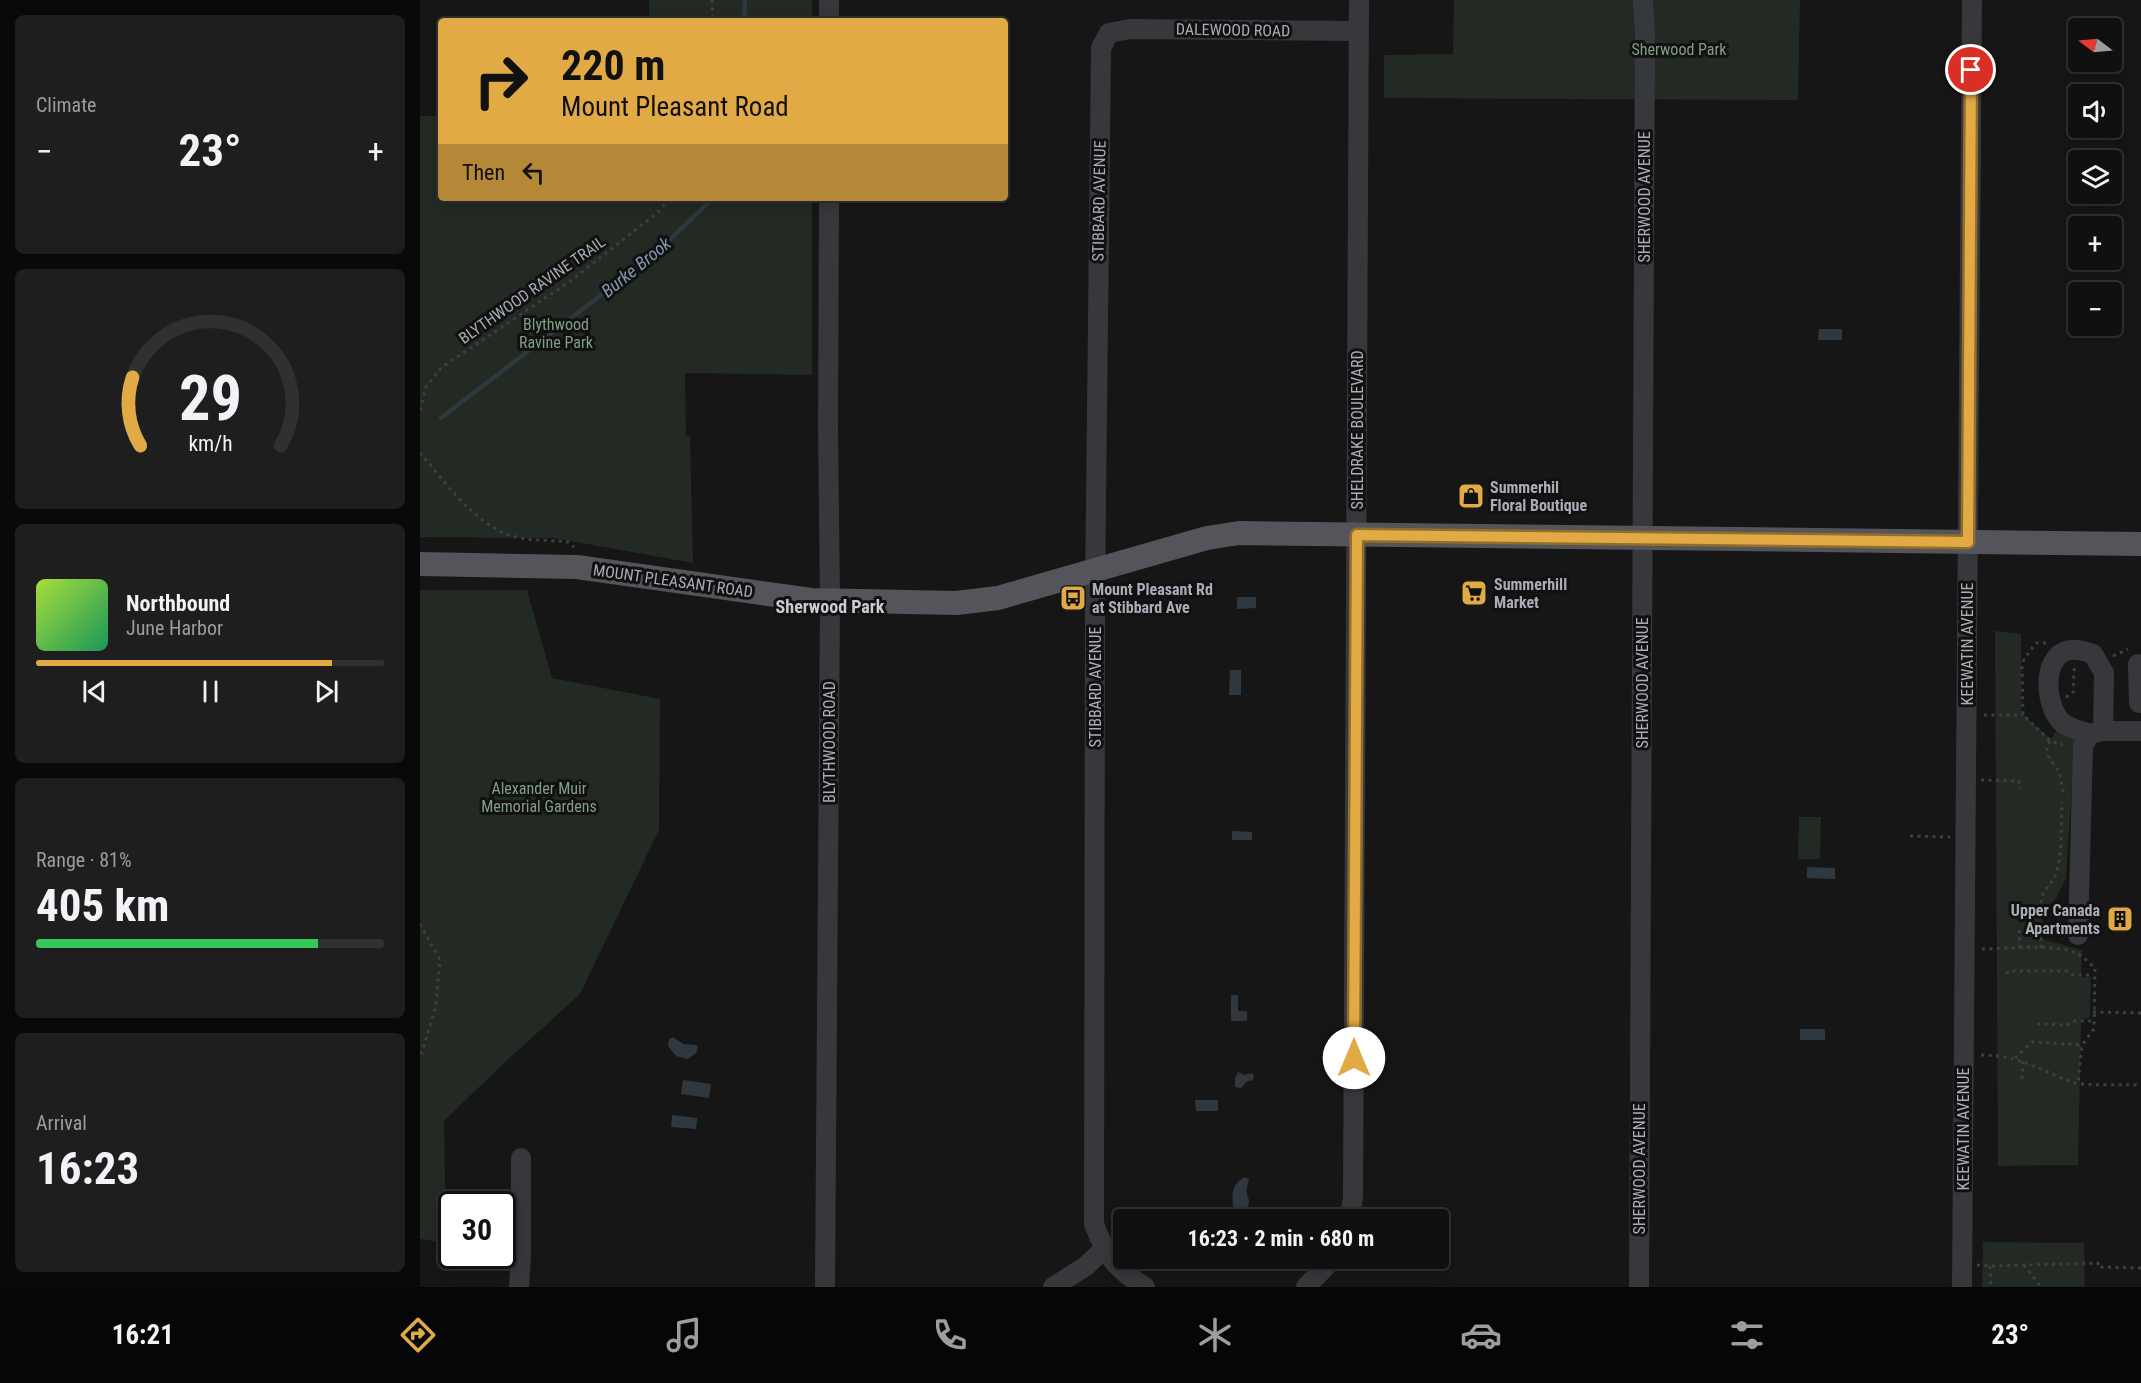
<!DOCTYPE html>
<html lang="en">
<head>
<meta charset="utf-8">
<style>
	:root { --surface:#101011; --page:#1e1e1f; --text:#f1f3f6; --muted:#9c9d9f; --line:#303031; --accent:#e1aa44 }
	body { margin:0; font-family:"Roboto Condensed",sans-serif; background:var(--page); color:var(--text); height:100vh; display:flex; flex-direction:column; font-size:22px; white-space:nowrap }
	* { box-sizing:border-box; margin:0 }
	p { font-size:20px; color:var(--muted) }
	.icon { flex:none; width:33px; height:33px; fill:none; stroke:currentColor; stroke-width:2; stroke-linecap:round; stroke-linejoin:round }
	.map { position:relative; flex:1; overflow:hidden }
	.side { display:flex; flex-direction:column; gap:15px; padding:15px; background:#090909; width:420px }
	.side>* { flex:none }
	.banner { position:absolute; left:18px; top:18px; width:570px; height:183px; border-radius:6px; box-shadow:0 3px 15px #0003,0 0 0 2px var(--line); background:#e1aa44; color:#111; overflow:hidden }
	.needle { width:39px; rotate:286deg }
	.controls { position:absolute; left:1648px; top:18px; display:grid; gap:12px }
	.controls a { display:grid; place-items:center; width:54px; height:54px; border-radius:6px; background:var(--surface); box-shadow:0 3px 15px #0003,0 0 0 2px var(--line); font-size:30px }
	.speed { position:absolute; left:18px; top:1191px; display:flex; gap:12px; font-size:30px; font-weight:700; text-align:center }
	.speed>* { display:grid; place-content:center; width:78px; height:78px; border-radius:50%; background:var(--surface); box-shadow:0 3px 15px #0003,0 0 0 2px var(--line); line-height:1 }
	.speed .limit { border:3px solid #111; border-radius:9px; background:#fff; color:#111 }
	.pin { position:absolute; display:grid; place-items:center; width:51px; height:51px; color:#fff; margin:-26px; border:3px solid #fff; border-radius:50%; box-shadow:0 2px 6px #0007 }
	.me { position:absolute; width:66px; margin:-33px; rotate:0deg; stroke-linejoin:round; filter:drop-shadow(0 0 4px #0008) }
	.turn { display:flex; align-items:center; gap:21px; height:126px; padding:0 24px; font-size:27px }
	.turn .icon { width:78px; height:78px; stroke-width:2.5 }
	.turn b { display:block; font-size:42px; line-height:51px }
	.then { display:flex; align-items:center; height:57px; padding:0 24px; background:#0003; gap:12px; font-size:22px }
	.big { font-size:45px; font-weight:700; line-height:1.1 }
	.side .widget { flex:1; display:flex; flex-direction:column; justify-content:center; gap:9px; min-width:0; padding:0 21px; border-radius:9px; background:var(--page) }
	.side .dial { align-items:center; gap:0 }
	.dial svg { height:156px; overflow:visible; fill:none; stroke:var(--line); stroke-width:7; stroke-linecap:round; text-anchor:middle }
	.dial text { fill:var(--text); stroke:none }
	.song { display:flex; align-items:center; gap:18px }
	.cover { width:72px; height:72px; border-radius:9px; background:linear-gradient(135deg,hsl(80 70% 55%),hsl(150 70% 35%)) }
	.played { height:6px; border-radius:3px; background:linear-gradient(90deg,var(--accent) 85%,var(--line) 85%) }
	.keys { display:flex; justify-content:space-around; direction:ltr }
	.heat { display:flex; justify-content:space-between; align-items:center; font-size:33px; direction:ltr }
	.charge { height:9px; border-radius:4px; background:linear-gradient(90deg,#34c759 81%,var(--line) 0) }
	.trip { position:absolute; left:693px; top:1209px; width:336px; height:60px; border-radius:6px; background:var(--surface); box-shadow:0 3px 15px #0003,0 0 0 2px var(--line); font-weight:700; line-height:60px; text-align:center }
	.tab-bar { display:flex; height:96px; justify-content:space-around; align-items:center; background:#060607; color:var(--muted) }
	.tab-bar .icon { width:42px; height:42px }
	.tab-bar .on { color:var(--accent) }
	.tab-bar b { font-size:27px; color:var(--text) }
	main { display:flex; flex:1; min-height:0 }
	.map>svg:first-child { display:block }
	.green { fill:#222a23 }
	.water { fill:#30383f }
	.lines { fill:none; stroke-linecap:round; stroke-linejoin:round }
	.stream { stroke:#30383f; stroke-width:4.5 }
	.path { stroke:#3d3f43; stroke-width:3; stroke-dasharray:3 4.5; stroke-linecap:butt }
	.minor { stroke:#37383c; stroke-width:20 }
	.major { stroke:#53555b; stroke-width:24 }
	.route-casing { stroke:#926e2c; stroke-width:15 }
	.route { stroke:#e1aa44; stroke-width:10 }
	.labels { text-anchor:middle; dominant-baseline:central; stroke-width:6; stroke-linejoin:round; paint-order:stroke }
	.street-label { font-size:16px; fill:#a9adb6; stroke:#111112 }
	.park-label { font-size:16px; fill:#819f83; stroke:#111112 }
	.poi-label { font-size:16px; font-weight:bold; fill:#a9adb6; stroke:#111112; text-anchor:start }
	.water-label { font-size:18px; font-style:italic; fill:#839aae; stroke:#111112 }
	.neighbourhood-label { font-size:18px; font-weight:bold; fill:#c9ccd2; stroke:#111112 }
</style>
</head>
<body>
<main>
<section class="side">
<div class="widget"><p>Climate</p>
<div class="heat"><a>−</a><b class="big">23°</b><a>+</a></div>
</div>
<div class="widget dial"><svg viewBox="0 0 100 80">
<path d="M14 69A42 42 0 1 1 86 69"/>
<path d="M14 69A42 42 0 0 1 10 34" stroke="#e1aa44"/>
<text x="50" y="56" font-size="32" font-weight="700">29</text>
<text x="50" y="72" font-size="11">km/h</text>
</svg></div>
<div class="widget">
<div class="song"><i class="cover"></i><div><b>Northbound</b><p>June Harbor</p></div></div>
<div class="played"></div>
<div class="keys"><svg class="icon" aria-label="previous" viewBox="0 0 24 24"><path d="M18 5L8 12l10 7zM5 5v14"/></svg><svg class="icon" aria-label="pause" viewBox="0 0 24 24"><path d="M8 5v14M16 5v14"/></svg><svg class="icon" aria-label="next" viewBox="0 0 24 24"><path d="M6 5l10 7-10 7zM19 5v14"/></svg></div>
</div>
<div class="widget"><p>Range · 81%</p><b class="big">405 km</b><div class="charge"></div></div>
<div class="widget"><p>Arrival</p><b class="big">16:23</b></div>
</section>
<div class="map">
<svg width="1721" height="1287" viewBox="0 0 1721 1287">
	<rect width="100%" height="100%" fill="#161617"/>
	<g class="green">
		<rect x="229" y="0" width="163" height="21"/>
		<polygon points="1034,0 1380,0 1378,100 964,98 964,55 1033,54"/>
		<polygon points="0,116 21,116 21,198 392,198 392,375 265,373 266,436 270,436 273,563 134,538 0,537"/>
		<polygon points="0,590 107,590 132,678 240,699 239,830 160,994 83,1064 24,1121 26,1243 0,1239"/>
		<polygon points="1575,631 1601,634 1601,712 1626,735 1632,738 1639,726 1655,737 1646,878 1637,897 1623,912 1622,939 1662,950 1661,977 1671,977 1670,1018 1661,1019 1658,1165 1578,1166"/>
		<polygon points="1379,817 1401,817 1400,859 1378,859"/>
		<polygon points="1563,1242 1664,1243 1665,1287 1562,1287"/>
	</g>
	<g class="water">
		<polygon points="1399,329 1422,329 1422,340 1398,340"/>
		<polygon points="817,597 836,597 836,608 817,609"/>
		<polygon points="810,670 821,670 821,695 809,695"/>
		<polygon points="812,831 832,832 832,840 812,840"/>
		<polygon points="1387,867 1415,868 1415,879 1387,878"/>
		<polygon points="811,995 818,995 818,1011 827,1011 827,1021 811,1021"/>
		<rect x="1380" y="1029" width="25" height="11"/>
		<polygon points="253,1037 263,1044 276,1045 278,1047 276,1053 268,1059 256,1056 248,1046 249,1039"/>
		<polygon points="818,1072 824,1075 832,1073 834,1076 833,1080 826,1082 821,1088 815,1087 815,1079"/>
		<polygon points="263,1080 291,1084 289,1098 261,1094"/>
		<polygon points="775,1100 798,1100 798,1111 776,1111"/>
		<polygon points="252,1115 277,1118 276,1129 251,1127"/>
		<path d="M825,1177L829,1180C828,1184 826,1188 827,1193C828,1200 832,1202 826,1209H816L813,1206C812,1193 812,1184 825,1177Z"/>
	</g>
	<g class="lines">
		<g class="stream">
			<polyline points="324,21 325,0"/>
			<polyline points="21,418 237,252 293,198"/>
		</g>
		<g class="path">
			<polyline points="292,0 293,21"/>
			<polyline points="0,410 6,387 22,367 149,282 236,214 250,198"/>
			<path d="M0,453C26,483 53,523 92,536C109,541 130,540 148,542L154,547"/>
			<polyline points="1626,643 1616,643 1604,659 1602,666 1603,715 1630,741 1643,745"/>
			<polyline points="1693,656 1708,649"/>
			<polyline points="1646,697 1653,693 1654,670 1656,667"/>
			<polyline points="1564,715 1603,715"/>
			<path d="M1630,741C1622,756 1632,759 1639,772C1641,778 1642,786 1643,792"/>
			<polyline points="1561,780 1599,781 1599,789"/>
			<polyline points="1490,836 1530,837"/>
			<polyline points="0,924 20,960 16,1006 0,1058"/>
			<polyline points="1599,930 1600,949"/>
			<path d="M1621,948V898C1624,890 1630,886 1634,878C1643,863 1641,821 1642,802"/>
			<path d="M1562,949C1589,949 1632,943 1656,953C1663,956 1669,963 1675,968L1674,1029L1662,1045L1658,1084"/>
			<polyline points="1587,974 1588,971 1647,971 1653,975 1674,975"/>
			<polyline points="1673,1012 1721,1013"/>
			<polyline points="1617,1024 1647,1025 1653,1021 1674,1021"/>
			<path d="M1561,1055C1601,1055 1620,1071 1655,1083C1667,1086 1706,1084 1721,1085"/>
			<polyline points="1595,1058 1612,1042 1662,1045"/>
			<polyline points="1602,1079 1603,1061"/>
			<polyline points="1557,1265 1570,1266 1678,1263 1678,1267 1721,1268"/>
			<polyline points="1604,1265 1621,1287"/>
			<polyline points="1570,1266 1571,1287"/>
		</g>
		<g class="minor">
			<polyline points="409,21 409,0"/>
			<polyline points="1718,664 1719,703 1721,703"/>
			<path d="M1670,734C1662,731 1651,729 1644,724C1625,710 1621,659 1646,651C1655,648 1664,651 1673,654L1684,673L1683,731"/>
			<polyline points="1658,935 1663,746 1670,734 1683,731 1721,731"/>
			<polyline points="929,1220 933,1198 939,0"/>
			<polyline points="99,1287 101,1255 101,1158"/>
			<polyline points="405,1287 410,601 408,429 409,198"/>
			<polyline points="633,1287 666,1266 684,1249"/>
			<path d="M725,1287C696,1269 686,1256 674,1224L675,594L681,48L689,33L710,29L938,31"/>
			<polyline points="886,1287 914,1258"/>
			<polyline points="1219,1287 1225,33 1223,0"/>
			<polyline points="1542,1287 1552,0"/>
		</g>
		<polyline class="major" points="0,564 157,567 391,600 536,603 578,598 787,538 819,533 1721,544"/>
	</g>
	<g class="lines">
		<g class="route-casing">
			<polyline id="route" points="934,1058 937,535 1548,542 1551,70"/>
		</g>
		<use href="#route" class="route"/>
	</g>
	<defs>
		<g id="shop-square" transform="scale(1.35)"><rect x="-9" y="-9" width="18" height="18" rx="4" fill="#e1aa44" stroke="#111112"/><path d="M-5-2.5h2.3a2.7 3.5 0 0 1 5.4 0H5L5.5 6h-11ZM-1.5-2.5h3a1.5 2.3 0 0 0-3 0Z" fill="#111"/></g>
		<g id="supermarket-square" transform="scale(1.35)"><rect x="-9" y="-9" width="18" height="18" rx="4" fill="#e1aa44" stroke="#111112"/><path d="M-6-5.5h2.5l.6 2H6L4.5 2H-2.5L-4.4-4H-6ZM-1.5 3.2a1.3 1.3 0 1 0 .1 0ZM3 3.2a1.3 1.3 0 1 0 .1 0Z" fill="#111"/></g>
		<g id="bus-square" transform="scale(1.35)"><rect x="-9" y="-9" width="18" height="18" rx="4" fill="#e1aa44" stroke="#111112"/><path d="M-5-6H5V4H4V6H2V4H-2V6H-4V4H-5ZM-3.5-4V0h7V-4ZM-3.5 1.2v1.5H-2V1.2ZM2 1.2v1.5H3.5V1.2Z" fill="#111"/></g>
		<g id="building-square" transform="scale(1.35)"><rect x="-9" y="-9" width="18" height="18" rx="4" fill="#e1aa44" stroke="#111112"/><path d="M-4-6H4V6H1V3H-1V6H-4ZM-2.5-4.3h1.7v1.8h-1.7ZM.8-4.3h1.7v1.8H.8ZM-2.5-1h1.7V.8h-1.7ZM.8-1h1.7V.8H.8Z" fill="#111"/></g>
	</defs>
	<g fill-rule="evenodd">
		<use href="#shop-square" x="1051" y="496"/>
		<use href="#supermarket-square" x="1054" y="593"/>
		<use href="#bus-square" x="653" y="598"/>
		<use href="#building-square" x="1700" y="919"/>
	</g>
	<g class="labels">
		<g class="street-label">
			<text transform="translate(813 30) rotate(1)">DALEWOOD ROAD</text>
			<text transform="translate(1224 197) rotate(-90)">SHERWOOD AVENUE</text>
			<text transform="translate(679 201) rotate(-89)">STIBBARD AVENUE</text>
			<text transform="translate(112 290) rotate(-35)">BLYTHWOOD RAVINE TRAIL</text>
			<text transform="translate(937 430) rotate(-90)">SHELDRAKE BOULEVARD</text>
			<text transform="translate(253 581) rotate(8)">MOUNT PLEASANT ROAD</text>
			<text transform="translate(1547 644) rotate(-90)">KEEWATIN AVENUE</text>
			<text transform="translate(1222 683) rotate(-90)">SHERWOOD AVENUE</text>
			<text transform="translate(675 687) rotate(-90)">STIBBARD AVENUE</text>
			<text transform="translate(409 742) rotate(-90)">BLYTHWOOD ROAD</text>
			<text transform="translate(1543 1129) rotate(-90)">KEEWATIN AVENUE</text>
			<text transform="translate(1219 1169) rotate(-90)">SHERWOOD AVENUE</text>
		</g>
		<g class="park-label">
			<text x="1259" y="49">Sherwood Park</text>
			<text x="136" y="324">Blythwood<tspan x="136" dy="18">Ravine Park</tspan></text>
			<text x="119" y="788">Alexander Muir<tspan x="119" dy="18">Memorial Gardens</tspan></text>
		</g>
		<g class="poi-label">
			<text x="1070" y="487">Summerhil<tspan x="1070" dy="18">Floral Boutique</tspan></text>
			<text x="1074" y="584">Summerhill<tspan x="1074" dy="18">Market</tspan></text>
			<text x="672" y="589">Mount Pleasant Rd<tspan x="672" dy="18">at Stibbard Ave</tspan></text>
			<text x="1680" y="910" text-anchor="end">Upper Canada<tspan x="1680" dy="18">Apartments</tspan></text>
		</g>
		<g class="water-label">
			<text transform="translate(216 267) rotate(-39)">Burke Brook</text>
		</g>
		<g class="neighbourhood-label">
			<text x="410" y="606">Sherwood Park</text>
		</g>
	</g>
</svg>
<div class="controls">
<a><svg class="needle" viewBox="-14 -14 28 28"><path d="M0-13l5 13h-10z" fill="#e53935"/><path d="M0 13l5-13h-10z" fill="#9c9d9f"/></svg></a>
<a><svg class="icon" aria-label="sound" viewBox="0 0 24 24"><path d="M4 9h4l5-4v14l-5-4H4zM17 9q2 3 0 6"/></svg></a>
<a><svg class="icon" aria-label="layers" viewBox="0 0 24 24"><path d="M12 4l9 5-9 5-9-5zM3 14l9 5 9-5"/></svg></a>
<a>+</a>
<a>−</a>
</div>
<div class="speed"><div class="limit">30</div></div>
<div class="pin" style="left:1551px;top:70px;background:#d93025"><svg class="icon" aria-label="arrive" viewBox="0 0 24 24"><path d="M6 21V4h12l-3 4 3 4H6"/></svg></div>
<svg class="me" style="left:934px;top:1058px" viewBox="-20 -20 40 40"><circle r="19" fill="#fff"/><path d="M0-13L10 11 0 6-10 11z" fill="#e1aa44"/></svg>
<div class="trip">16:23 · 2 min · 680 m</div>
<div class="banner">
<div class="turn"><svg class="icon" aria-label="right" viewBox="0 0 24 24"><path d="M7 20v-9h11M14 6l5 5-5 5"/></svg><div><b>220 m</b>Mount Pleasant Road</div></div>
<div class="then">Then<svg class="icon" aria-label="left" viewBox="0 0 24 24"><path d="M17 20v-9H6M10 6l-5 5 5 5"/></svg></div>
</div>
</div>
</main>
<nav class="tab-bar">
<b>16:21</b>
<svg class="icon on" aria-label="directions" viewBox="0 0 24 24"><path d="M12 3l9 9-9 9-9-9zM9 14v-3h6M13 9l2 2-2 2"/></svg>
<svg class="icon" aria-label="music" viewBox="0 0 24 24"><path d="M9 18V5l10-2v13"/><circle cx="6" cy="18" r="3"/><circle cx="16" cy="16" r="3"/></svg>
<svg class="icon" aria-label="phone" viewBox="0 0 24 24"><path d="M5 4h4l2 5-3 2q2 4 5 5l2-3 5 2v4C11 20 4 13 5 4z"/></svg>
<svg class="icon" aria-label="climate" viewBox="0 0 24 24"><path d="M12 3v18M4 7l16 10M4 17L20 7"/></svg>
<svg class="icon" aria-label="car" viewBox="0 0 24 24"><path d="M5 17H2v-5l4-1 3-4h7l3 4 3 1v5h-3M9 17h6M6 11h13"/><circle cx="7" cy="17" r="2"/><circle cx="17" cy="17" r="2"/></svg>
<svg class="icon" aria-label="filters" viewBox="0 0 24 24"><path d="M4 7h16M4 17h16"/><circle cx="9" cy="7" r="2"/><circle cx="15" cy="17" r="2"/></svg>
<b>23°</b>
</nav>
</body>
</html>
